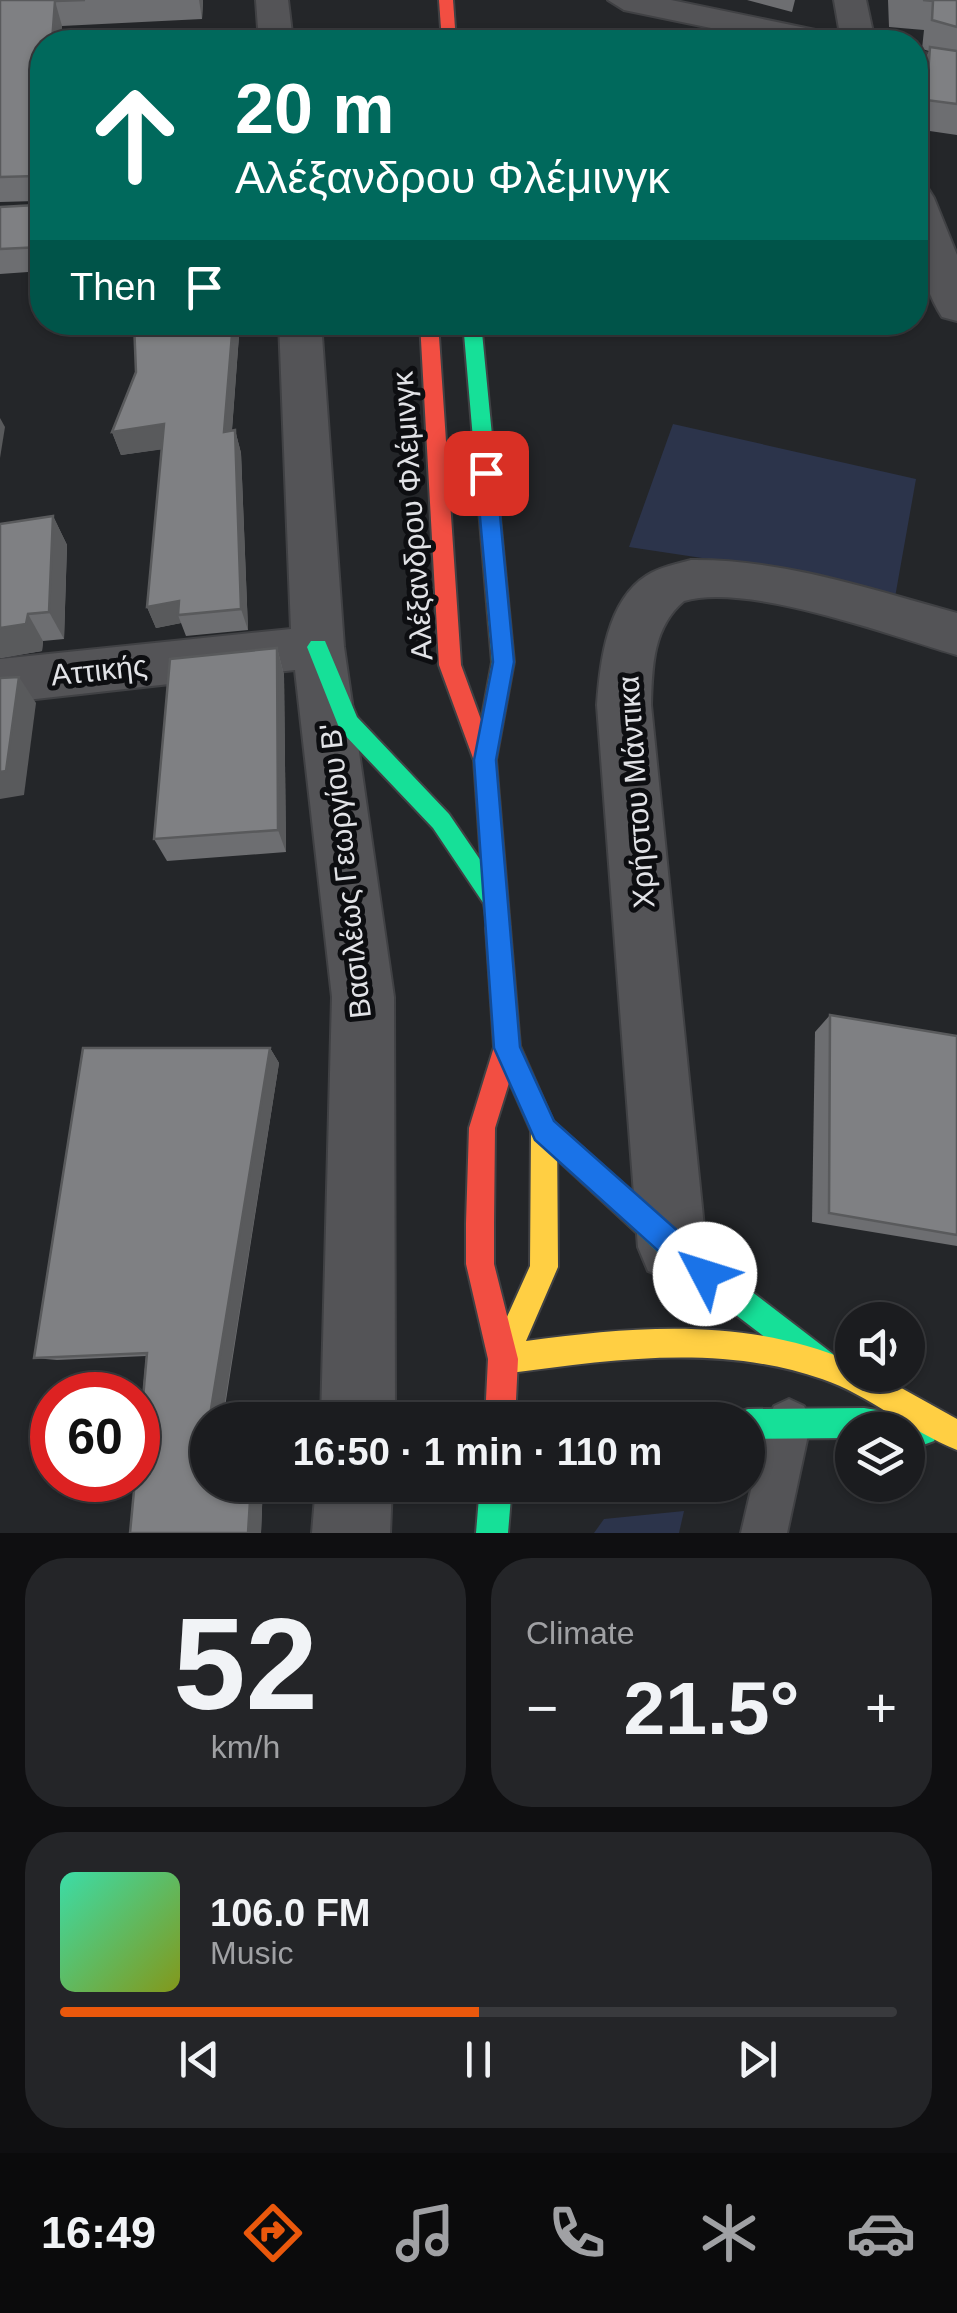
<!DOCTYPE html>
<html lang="en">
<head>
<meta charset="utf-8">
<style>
	:root { --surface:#1b1c1f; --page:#242528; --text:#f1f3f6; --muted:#a0a1a4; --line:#393a3d; --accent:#ea580c }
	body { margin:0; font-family:Arial,sans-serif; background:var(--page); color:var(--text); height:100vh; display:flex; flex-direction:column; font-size:38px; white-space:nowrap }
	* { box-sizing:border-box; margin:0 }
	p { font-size:32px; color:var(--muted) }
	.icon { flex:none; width:55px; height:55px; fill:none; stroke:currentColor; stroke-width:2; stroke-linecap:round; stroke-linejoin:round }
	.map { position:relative; height:1533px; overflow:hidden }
	.details { display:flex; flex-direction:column; gap:25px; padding:25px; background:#0f0f11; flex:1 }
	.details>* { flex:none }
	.banner { position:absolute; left:30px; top:30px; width:898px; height:305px; border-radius:40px; box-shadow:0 2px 8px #0004,0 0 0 2px var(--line); background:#00695c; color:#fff; overflow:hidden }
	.tools { position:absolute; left:835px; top:1302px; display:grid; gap:20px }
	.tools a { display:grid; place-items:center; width:90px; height:90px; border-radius:50%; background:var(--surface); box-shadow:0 2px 8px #0004,0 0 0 2px var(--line); font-size:50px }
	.speed { position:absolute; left:30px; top:1372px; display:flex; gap:20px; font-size:50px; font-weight:700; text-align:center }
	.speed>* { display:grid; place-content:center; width:130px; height:130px; border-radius:50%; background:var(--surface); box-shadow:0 2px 8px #0004,0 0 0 2px var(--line); line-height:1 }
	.speed .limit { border:15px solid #d22; background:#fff; color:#111 }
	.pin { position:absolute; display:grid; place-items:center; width:85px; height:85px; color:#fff; margin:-42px; border-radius:20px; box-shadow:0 5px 15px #0006 }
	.me { position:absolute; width:110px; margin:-55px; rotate:310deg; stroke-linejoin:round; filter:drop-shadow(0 0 8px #0008) }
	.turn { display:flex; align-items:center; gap:35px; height:210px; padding:0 40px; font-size:45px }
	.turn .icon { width:130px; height:130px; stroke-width:2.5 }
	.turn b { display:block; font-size:70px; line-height:85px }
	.then { display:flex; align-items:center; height:95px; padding:0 40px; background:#0003; gap:20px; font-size:38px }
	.big { font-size:75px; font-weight:700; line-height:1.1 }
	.details .card { flex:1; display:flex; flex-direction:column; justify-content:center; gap:15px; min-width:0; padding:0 35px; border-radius:40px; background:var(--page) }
	.details .dial { align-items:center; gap:0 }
	.dial b { font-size:130px; line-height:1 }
	.song { display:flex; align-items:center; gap:30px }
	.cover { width:120px; height:120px; border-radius:15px; background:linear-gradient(135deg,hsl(160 70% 55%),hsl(70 70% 35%)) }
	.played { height:10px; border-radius:5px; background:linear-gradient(90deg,var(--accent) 50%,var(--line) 50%) }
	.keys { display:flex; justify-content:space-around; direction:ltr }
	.heat { display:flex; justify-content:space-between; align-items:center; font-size:55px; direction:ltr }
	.details .tiles { flex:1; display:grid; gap:25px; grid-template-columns:1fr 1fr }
	.card:last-child { grid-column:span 2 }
	.trip { position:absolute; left:190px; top:1402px; width:575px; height:100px; border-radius:50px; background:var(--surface); box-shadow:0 2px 8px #0004,0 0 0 2px var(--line); font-weight:700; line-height:100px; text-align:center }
	.dock { display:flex; height:160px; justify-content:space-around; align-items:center; background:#0b0b0c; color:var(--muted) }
	.dock .icon { width:70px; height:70px }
	.dock .selected { color:var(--accent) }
	.dock b { font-size:45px; color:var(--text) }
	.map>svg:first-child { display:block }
	.green { fill:#2c344b }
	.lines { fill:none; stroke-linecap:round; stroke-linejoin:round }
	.lane-casing { stroke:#404144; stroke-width:4 }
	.street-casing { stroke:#404144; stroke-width:4 }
	.fast-casing { stroke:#404144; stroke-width:4 }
	.slow-casing { stroke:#404144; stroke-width:4 }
	.jam-casing { stroke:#404144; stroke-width:4 }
	.lane { fill:#545457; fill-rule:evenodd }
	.street { fill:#545457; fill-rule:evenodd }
	.fast { fill:#16e098; fill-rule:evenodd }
	.slow { fill:#ffcf43; fill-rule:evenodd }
	.jam { fill:#f24e42; fill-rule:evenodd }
	.wall { fill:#6d6e71 }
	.shaded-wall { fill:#595a5c }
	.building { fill:#7f8083; stroke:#595a5c; stroke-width:2.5 }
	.route { fill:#1a73e8; stroke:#114b97; stroke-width:2.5 }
	.labels { text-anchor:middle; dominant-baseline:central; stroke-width:10; stroke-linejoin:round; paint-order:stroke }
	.street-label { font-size:30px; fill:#e1e2e6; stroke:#0d0e11 }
</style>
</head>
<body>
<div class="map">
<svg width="957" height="1533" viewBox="0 0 957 1533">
	<rect width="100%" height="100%" fill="#242629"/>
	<g class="green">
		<polygon points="673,424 916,479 894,603 755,566 629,547"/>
		<polygon points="684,1511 679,1533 594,1533 604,1519"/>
	</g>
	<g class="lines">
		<g class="lane-casing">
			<polygon id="lane" points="789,1399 804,1406 811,1421 787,1533 741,1533 767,1421 774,1406"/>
		</g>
		<g class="street-casing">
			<g id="street">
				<polygon points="256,0 288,0 293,42 259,42"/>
				<polygon points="608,0 671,0 825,32 841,40 834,0 866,0 875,42 779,42 624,10"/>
				<polygon points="915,51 957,60 957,80 915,71"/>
				<path d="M915,186L929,190L934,198L957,255V321L942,317C916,276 915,233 915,186Z"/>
				<polygon points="279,322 321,322 344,647 394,997 395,1420 321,1420 332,997 295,670 0,703 0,659 291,629"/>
				<path d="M691,560C783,559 870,589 957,613V655C892,636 748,582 684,601C653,627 652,666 651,705L706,1247L696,1271L672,1281L648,1271L638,1247L597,705C600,662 607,601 646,576C659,567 677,564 691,560Z"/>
				<polygon points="316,1485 392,1485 390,1533 312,1533"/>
			</g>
		</g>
		<g class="fast-casing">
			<g id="fast">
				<polygon points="463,322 481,322 514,662 496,760 510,928 507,936 498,939 489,936 484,904 433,828 340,730 307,647 311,641 325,641 357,717 449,814 481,861 474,760 492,662"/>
				<polygon points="544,1117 553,1121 696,1249 833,1354 838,1364 833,1374 823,1379 813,1374 676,1269 535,1139 531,1130 535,1121"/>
				<polygon points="864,1408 934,1419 938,1430 934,1441 923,1445 908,1443 908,1430 852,1430 852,1438 748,1439 748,1420 734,1420 737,1413 748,1409"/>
				<polygon points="480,1485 512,1485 508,1533 476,1533"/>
			</g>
		</g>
		<g class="slow-casing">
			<path id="slow" d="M498,917L507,920L510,928L520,1046L557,1130L558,1267L526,1341C636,1326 745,1317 850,1361L852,1375H878L957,1419V1450C910,1431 869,1395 822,1379C718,1343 609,1360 503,1374L493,1369L488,1359L530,1266L531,1131L494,1047L486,928L489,920Z"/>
		</g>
		<g class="jam-casing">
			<g id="jam">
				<polygon points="439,0 453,0 456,42 442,42"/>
				<polygon points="420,322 438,322 461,665 495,758 492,765 484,768 476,765 473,758 439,665"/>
				<polygon points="507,1034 516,1038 520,1047 495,1128 494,1223 494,1264 518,1359 515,1420 485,1420 488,1359 466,1264 466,1223 469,1128 494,1047 498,1038"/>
			</g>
		</g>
		<use href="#lane" class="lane"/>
		<use href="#street" class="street"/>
		<use href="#fast" class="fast"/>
		<use href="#slow" class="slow"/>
		<use href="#jam" class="jam"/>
	</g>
	<g class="wall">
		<polygon points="0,0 203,0 202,19 62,26 61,42 42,42 42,271 0,274 0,207 36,205 36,201 0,202"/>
		<polygon points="747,0 795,0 792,12"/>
		<polygon points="888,0 957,0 957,135 916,129 920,76 929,51 922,49 924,30 889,27"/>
		<polygon points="240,322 232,430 235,430 241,453 248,630 186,636 181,623 156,628 147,607 162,449 121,455 112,432 136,372"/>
		<polygon points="53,516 67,545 64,639 43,641 42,651 0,658"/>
		<polygon points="277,648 284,675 286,852 167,861 154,839"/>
		<polygon points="830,1015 957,1036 957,1246 812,1222 815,1032"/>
		<polygon points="270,1048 279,1063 225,1407 266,1403 261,1533 130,1533 146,1356 57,1360 34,1358"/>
	</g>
	<g class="shaded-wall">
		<polygon points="199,0 203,0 202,19"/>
		<polygon points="55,1 62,26 61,42 52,42"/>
		<polygon points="233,322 240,322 230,455 224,432"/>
		<polygon points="0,418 5,427 0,458"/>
		<polygon points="164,424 172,448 121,455 112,432"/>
		<polygon points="235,430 241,453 248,630 241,609"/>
		<polygon points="53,516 67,545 64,639 49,612"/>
		<polygon points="179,601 178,615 181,623 156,628 147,607"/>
		<polygon points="28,614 43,641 42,651 0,658 0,628"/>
		<polygon points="277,648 284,675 286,852 278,830"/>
		<polygon points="19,677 36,703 24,795 0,799 0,772"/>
		<polygon points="270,1048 279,1063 224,1408 211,1409"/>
		<polygon points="255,1403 266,1403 266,1420 254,1420"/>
		<polygon points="251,1485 263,1485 261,1533 248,1533"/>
	</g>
	<g class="building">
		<polygon points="0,0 85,0 55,1 52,42 42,42 42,247 0,249 0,207 36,205 36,176 0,177"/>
		<polygon points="923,0 957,0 957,27 932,20 933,1"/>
		<polygon points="930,47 957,51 957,104 926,100"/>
		<polygon points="134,322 233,322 224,432 235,430 241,609 178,615 179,601 147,607 164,424 112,432 136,372"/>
		<polygon points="53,516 49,612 28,614 26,624 0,628 0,524"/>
		<polygon points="277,648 278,830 154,839 170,659"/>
		<polygon points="19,677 6,771 0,772 0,678"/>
		<polygon points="830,1015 957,1036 957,1235 829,1213"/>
		<polygon points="83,1048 270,1048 211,1409 255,1403 254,1420 208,1420 208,1485 251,1485 248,1533 130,1533 135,1480 138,1480 138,1455 147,1353 34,1358"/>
	</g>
	<polygon class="route" points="486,466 496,473 514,662 496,760 520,1047 554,1121 715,1264 719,1274 715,1284 705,1289 695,1284 535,1140 494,1048 474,760 493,662 476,473"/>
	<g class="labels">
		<g class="street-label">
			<text transform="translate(412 516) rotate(-94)">Αλέξανδρου Φλέμινγκ</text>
			<text transform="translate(99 670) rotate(-6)">Αττικής</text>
			<text transform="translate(636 792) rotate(-94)">Χρήστου Μάντικα</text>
			<text transform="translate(345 871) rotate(-96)">Βασιλέως Γεωργίου Β'</text>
		</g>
	</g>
</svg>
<div class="tools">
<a><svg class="icon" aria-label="sound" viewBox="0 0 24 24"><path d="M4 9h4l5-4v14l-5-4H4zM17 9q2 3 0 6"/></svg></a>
<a><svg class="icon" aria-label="layers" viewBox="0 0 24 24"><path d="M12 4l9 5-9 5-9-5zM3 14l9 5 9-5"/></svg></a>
</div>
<div class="speed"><div class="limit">60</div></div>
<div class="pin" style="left:486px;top:473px;background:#d93025"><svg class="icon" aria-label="arrive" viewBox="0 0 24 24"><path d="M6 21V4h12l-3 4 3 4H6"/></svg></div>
<svg class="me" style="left:705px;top:1274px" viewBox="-20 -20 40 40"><circle r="19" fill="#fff"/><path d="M0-13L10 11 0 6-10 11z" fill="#1a73e8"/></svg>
<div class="trip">16:50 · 1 min · 110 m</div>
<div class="banner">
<div class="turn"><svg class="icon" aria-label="ahead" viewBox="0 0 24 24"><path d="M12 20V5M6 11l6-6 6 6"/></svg><div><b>20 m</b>Αλέξανδρου Φλέμινγκ</div></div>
<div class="then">Then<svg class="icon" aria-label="arrive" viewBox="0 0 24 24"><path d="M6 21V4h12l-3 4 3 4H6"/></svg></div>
</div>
</div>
<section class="details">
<div class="tiles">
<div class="card dial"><b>52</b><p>km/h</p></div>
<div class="card"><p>Climate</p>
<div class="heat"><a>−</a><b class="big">21.5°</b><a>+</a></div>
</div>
<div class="card">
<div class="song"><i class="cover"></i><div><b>106.0 FM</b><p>Music</p></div></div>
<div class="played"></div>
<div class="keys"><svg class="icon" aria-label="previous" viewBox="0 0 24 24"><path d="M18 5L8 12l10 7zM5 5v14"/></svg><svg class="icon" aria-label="pause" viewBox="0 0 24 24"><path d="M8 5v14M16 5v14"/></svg><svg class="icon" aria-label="next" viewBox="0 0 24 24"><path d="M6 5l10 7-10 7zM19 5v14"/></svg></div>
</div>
</div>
</section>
<nav class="dock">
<b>16:49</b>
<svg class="icon selected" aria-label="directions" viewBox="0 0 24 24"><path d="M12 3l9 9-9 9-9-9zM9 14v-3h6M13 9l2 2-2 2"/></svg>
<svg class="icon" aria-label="music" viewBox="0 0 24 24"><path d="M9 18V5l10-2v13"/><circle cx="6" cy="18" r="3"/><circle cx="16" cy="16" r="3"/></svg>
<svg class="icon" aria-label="phone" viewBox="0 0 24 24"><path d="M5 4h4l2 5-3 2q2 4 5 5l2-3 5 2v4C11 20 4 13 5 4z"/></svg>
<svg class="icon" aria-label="climate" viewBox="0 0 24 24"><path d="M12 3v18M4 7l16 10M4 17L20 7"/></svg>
<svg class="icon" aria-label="car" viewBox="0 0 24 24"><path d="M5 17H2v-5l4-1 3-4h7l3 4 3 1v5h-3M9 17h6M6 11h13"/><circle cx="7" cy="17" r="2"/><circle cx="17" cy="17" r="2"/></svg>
</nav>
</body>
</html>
